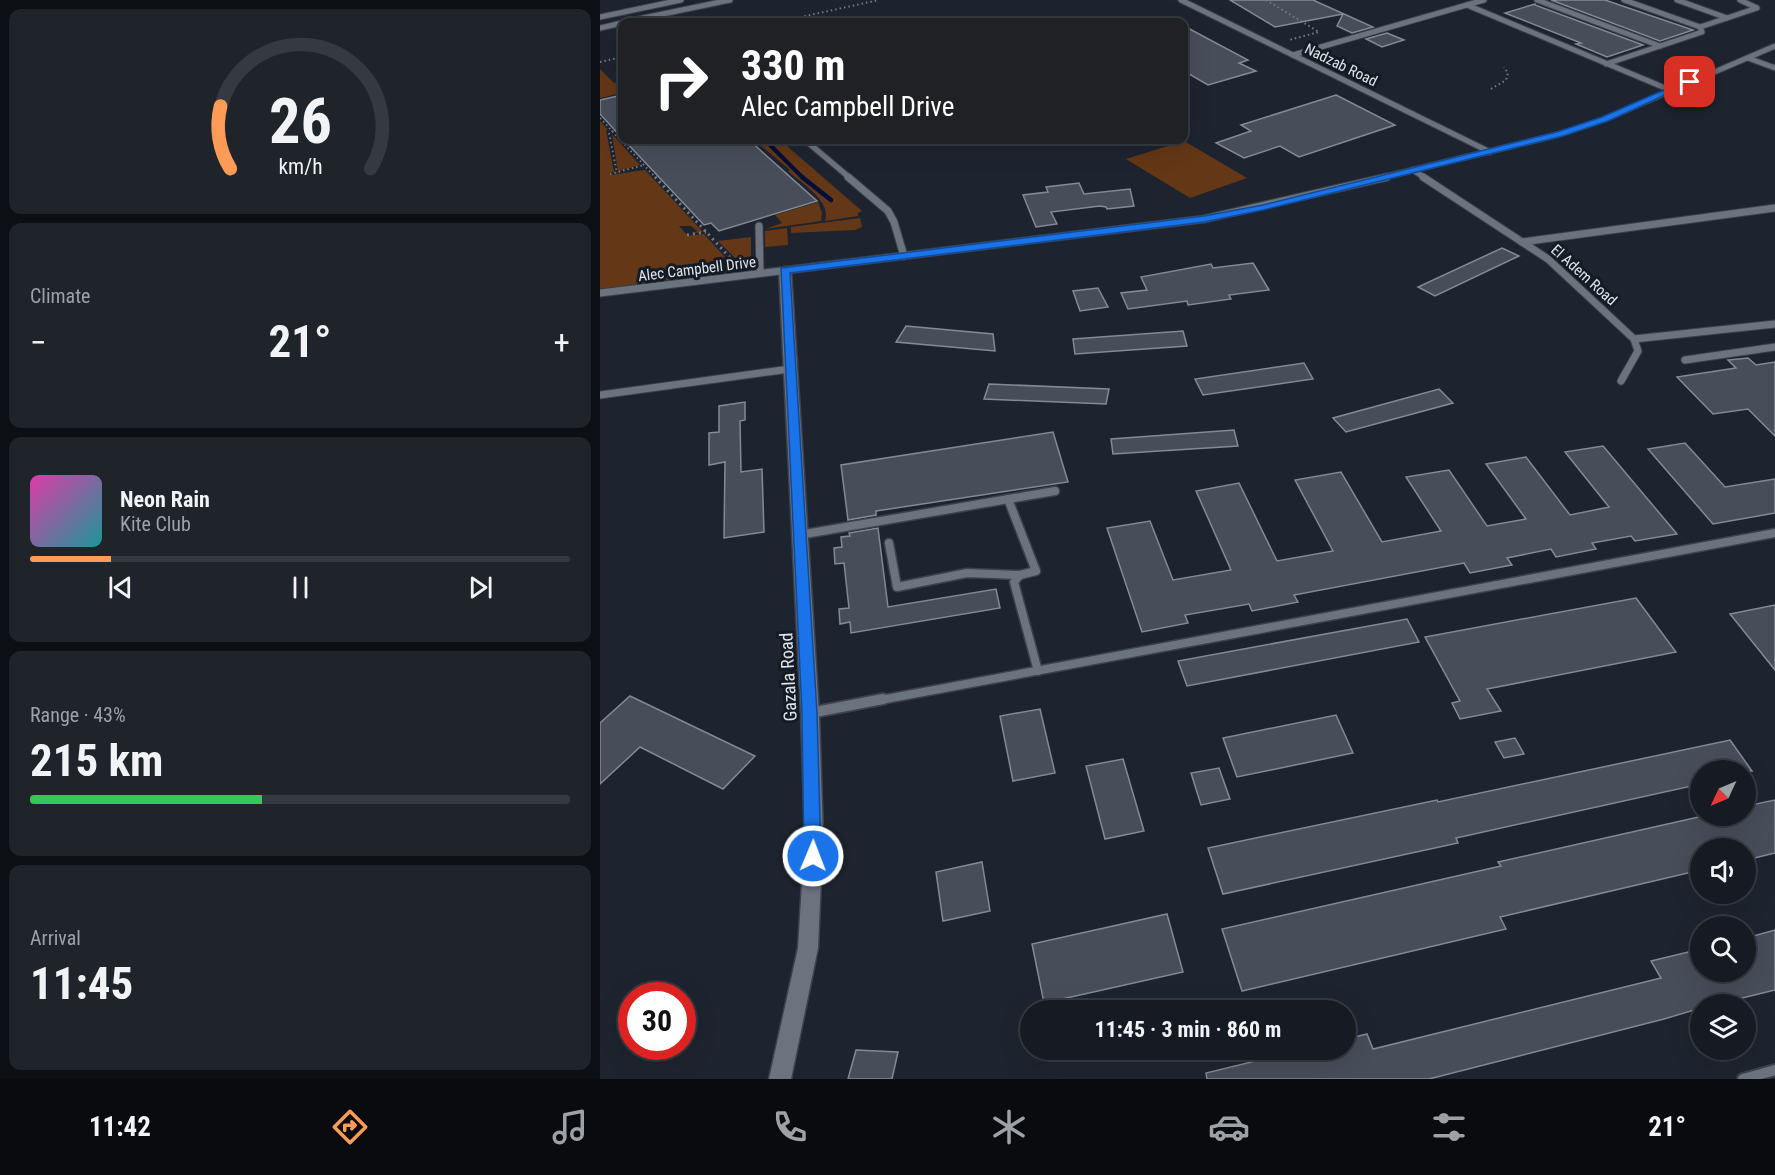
<!DOCTYPE html>
<html lang="en">
<head>
<meta charset="utf-8">
<style>
	:root { --surface:#161b23; --page:#1f242b; --text:#f1f3f6; --muted:#9ea1a6; --line:#353941; --accent:#fe9c57 }
	body { margin:0; font-family:"Roboto Condensed",sans-serif; background:var(--page); color:var(--text); height:100vh; display:flex; flex-direction:column; font-size:22px; white-space:nowrap }
	* { box-sizing:border-box; margin:0 }
	p { font-size:20px; color:var(--muted) }
	.icon { flex:none; width:33px; height:33px; fill:none; stroke:currentColor; stroke-width:2; stroke-linecap:round; stroke-linejoin:round }
	.map { position:relative; flex:1; overflow:hidden }
	.drawer { display:flex; flex-direction:column; gap:9px; padding:9px; background:#0c0f13; width:600px }
	.drawer>* { flex:none }
	.banner { position:absolute; left:18px; top:18px; width:570px; height:126px; border-radius:12px; box-shadow:0 6px 24px #0002,0 0 0 2px var(--line); background:#202124; color:#fff; overflow:hidden }
	.needle { width:39px; rotate:226deg }
	.tools { position:absolute; left:1090px; top:760px; display:grid; gap:12px }
	.tools a { display:grid; place-items:center; width:66px; height:66px; border-radius:50%; background:var(--surface); box-shadow:0 6px 24px #0002,0 0 0 2px var(--line); font-size:30px }
	.speed { position:absolute; left:18px; top:982px; display:flex; gap:12px; font-size:30px; font-weight:700; text-align:center }
	.speed>* { display:grid; place-content:center; width:78px; height:78px; border-radius:50%; background:var(--surface); box-shadow:0 6px 24px #0002,0 0 0 2px var(--line); line-height:1 }
	.speed .limit { border:9px solid #d22; background:#fff; color:#111 }
	.pin { position:absolute; display:grid; place-items:center; width:51px; height:51px; color:#fff; margin:-26px; border-radius:12px; box-shadow:0 3px 9px #0006 }
	.me { position:absolute; width:66px; margin:-33px; rotate:1deg; stroke-linejoin:round; filter:drop-shadow(0 0 4px #0008) }
	.turn { display:flex; align-items:center; gap:21px; height:126px; padding:0 24px; font-size:27px }
	.turn .icon { width:78px; height:78px; stroke-width:2.5 }
	.turn b { display:block; font-size:42px; line-height:51px }
	.big { font-size:45px; font-weight:700; line-height:1.1 }
	.drawer .tile { flex:1; display:flex; flex-direction:column; justify-content:center; gap:9px; min-width:0; padding:0 21px; border-radius:12px; background:var(--page) }
	.drawer .dial { align-items:center; gap:0 }
	.dial svg { height:156px; overflow:visible; fill:none; stroke:var(--line); stroke-width:7; stroke-linecap:round; text-anchor:middle }
	.dial text { fill:var(--text); stroke:none }
	.song { display:flex; align-items:center; gap:18px }
	.cover { width:72px; height:72px; border-radius:9px; background:linear-gradient(135deg,hsl(320 70% 55%),hsl(180 70% 35%)) }
	.played { height:6px; border-radius:3px; background:linear-gradient(90deg,var(--accent) 15%,var(--line) 15%) }
	.keys { display:flex; justify-content:space-around; direction:ltr }
	.heat { display:flex; justify-content:space-between; align-items:center; font-size:33px; direction:ltr }
	.charge { height:9px; border-radius:4px; background:linear-gradient(90deg,#34c759 43%,var(--line) 0) }
	.trip { position:absolute; left:420px; top:1000px; width:336px; height:60px; border-radius:30px; background:var(--surface); box-shadow:0 6px 24px #0002,0 0 0 2px var(--line); font-weight:700; line-height:60px; text-align:center }
	.menu { display:flex; height:96px; justify-content:space-around; align-items:center; background:#090b0e; color:var(--muted) }
	.menu .icon { width:42px; height:42px }
	.menu .selected { color:var(--accent) }
	.menu b { font-size:27px; color:var(--text) }
	main { display:flex; flex:1; min-height:0 }
	.map>svg:first-child { display:block }
	.green { fill:#643716 }
	.lines { fill:none; stroke-linecap:round; stroke-linejoin:round }
	.stream-far1 { stroke:#000e3c; stroke-width:4 }
	.stream { stroke:#000e3c; stroke-width:4.5 }
	.building { fill:#474e5a; stroke:#828a97; stroke-width:1.5 }
	.lane-far3-casing { stroke:#3c414a; stroke-width:7 }
	.lane-far2-casing { stroke:#3c414a; stroke-width:9 }
	.lane-far1-casing { stroke:#3c414a; stroke-width:11 }
	.lane-casing { stroke:#3c414a; stroke-width:14 }
	.street-casing { stroke:#3c414a; stroke-width:3 }
	.path-far1 { stroke:#757b84; stroke-width:2; stroke-dasharray:1.5 3; stroke-linecap:butt }
	.path { stroke:#757b84; stroke-width:3; stroke-dasharray:2 4; stroke-linecap:butt }
	.lane-far3 { stroke:#6b737f; stroke-width:5 }
	.lane-far2 { stroke:#6b737f; stroke-width:7 }
	.lane-far1 { stroke:#6b737f; stroke-width:8 }
	.lane { stroke:#6b737f; stroke-width:10 }
	.street { fill:#6b737f; fill-rule:evenodd }
	.route { fill:#1a73e8; stroke:#114b97; stroke-width:1.5 }
	.labels { text-anchor:middle; dominant-baseline:central; stroke-width:6; stroke-linejoin:round; paint-order:stroke }
	.far-street-label { font-size:15px; fill:#dfe4eb; stroke:#151b25 }
	.street-label { font-size:18px; fill:#dfe4eb; stroke:#151b25 }
</style>
</head>
<body>
<main>
<section class="drawer">
<div class="tile dial"><svg viewBox="0 0 100 80">
<path d="M14 69A42 42 0 1 1 86 69"/>
<path d="M14 69A42 42 0 0 1 9 37" stroke="#fe9c57"/>
<text x="50" y="56" font-size="32" font-weight="700">26</text>
<text x="50" y="72" font-size="11">km/h</text>
</svg></div>
<div class="tile"><p>Climate</p>
<div class="heat"><a>−</a><b class="big">21°</b><a>+</a></div>
</div>
<div class="tile">
<div class="song"><i class="cover"></i><div><b>Neon Rain</b><p>Kite Club</p></div></div>
<div class="played"></div>
<div class="keys"><svg class="icon" aria-label="previous" viewBox="0 0 24 24"><path d="M18 5L8 12l10 7zM5 5v14"/></svg><svg class="icon" aria-label="pause" viewBox="0 0 24 24"><path d="M8 5v14M16 5v14"/></svg><svg class="icon" aria-label="next" viewBox="0 0 24 24"><path d="M6 5l10 7-10 7zM19 5v14"/></svg></div>
</div>
<div class="tile"><p>Range · 43%</p><b class="big">215 km</b><div class="charge"></div></div>
<div class="tile"><p>Arrival</p><b class="big">11:45</b></div>
</section>
<div class="map">
<svg width="1175" height="1079" viewBox="0 0 1175 1079">
	<rect width="100%" height="100%" fill="#1e242f"/>
	<g class="green">
		<polygon points="0,69 14,83 22,81 22,93 0,98"/>
		<polygon points="0,121 8,130 6,130 14,172 9,173 10,175 45,170 103,232 94,233 97,231 91,226 79,226 88,236 104,234 135,268 152,266 150,269 0,289"/>
		<polygon points="12,134 40,165 18,171"/>
		<path d="M160,140H180L262,211L258,213V216L225,221C232,201 201,183 188,171L190,170L155,141Z"/>
		<polygon points="584,141 647,178 590,198 526,159"/>
		<polygon points="218,202 222,213 221,221 165,229 182,223 175,215"/>
		<polygon points="260,218 262,227 255,230 191,233 191,227"/>
		<polygon points="187,228 188,245 165,247 165,231"/>
		<polygon points="151,237 151,262 140,263 118,241"/>
	</g>
	<g class="lines">
		<polyline class="stream-far1" points="166,141 203,178"/>
		<polyline class="stream" points="202,177 231,200"/>
	</g>
	<g class="building">
		<polygon points="630,0 713,0 773,27 752,33 737,26 743,14 675,27"/>
		<polygon points="951,0 1005,0 1093,30 1060,41"/>
		<polygon points="935,4 935,5 1043,45 1007,57 976,44 981,43 905,13"/>
		<polygon points="584,26 648,60 639,63 656,71 608,85 584,71"/>
		<polygon points="787,33 804,40 782,47 766,39"/>
		<polygon points="22,95 22,138 0,114 0,100"/>
		<polygon points="736,95 795,125 699,157 680,146 644,158 616,143 651,131 641,125"/>
		<polygon points="24,140 149,140 217,201 119,231 111,223 104,225"/>
		<polygon points="479,183 484,194 530,189 534,206 507,209 506,207 500,206 451,212 457,224 436,227 423,195 448,192 446,187"/>
		<polygon points="902,248 919,256 835,296 818,287"/>
		<polygon points="653,263 669,290 629,295 631,299 588,305 587,301 528,309 521,293 547,290 541,277 611,264 613,268"/>
		<polygon points="498,288 508,307 480,311 473,291"/>
		<polygon points="306,326 393,334 395,351 296,342"/>
		<polygon points="583,331 587,346 475,354 473,339"/>
		<polygon points="1148,358 1156,365 1175,362 1175,436 1148,409 1113,414 1077,377 1136,368 1128,360"/>
		<polygon points="704,363 713,379 603,395 595,379"/>
		<polygon points="389,384 509,389 506,404 384,399"/>
		<polygon points="839,389 853,403 746,432 733,418"/>
		<polygon points="145,402 145,420 140,421 141,472 162,469 164,532 124,538 125,462 109,465 109,433 119,432 119,406"/>
		<polygon points="634,430 638,446 513,454 511,439"/>
		<polygon points="453,432 468,482 276,511 276,515 248,520 241,465"/>
		<polygon points="1085,443 1125,487 1175,479 1175,513 1113,524 1048,449"/>
		<polygon points="1003,446 1077,534 1035,541 1031,536 992,543 996,549 956,557 951,549 907,558 912,565 870,573 864,563 694,595 698,602 652,611 649,604 585,615 588,623 542,632 507,528 550,521 573,580 631,570 596,491 639,483 677,561 733,551 695,480 741,472 782,542 841,531 806,477 849,470 887,526 926,519 886,464 926,457 970,515 1009,507 965,452"/>
		<polygon points="278,528 288,607 396,589 400,608 251,633 250,622 240,624 239,609 249,608 244,563 235,564 234,548 242,547 241,537 250,536 249,533"/>
		<polygon points="1036,598 1076,652 887,689 901,711 860,719 852,703 860,701 825,637"/>
		<polygon points="1175,605 1175,670 1130,614"/>
		<polygon points="807,619 819,642 587,686 578,661"/>
		<polygon points="30,696 155,756 123,789 40,747 0,784 0,723"/>
		<polygon points="440,709 455,773 413,781 400,716"/>
		<polygon points="736,715 753,753 637,777 623,738"/>
		<polygon points="915,738 924,754 904,758 895,742"/>
		<polygon points="1130,740 1152,771 1101,771 1101,784 856,838 858,843 623,894 608,848 837,800 838,802"/>
		<polygon points="523,759 544,831 505,839 486,766"/>
		<polygon points="619,768 630,799 601,805 591,773"/>
		<polygon points="1175,800 1175,853 1146,860 1146,849 1101,849 1101,870 900,917 906,929 642,991 622,929 901,866 898,862 1103,816 1146,816 1146,806"/>
		<polygon points="382,862 390,911 343,921 336,872"/>
		<polygon points="567,914 583,972 444,1003 432,944"/>
		<polygon points="1175,930 1175,990 1114,1005 1101,1005 1101,1008 1064,1019 829,1079 607,1079 606,1073 701,1050 746,1050 746,1039 767,1034 773,1049 1061,978 1051,961 1101,949 1101,972 1146,972 1146,938"/>
		<polygon points="256,1050 298,1052 292,1079 248,1079"/>
	</g>
	<g class="lines">
		<g class="lane-far3-casing">
			<g id="lane-far3">
				<polyline points="581,0 890,152"/>
				<polyline points="937,0 1060,46"/>
				<polyline points="1024,0 1100,27"/>
				<polyline points="1077,0 1127,18"/>
				<polyline points="867,5 1070,90"/>
				<polyline points="0,17 81,0"/>
				<polyline points="24,22 130,0"/>
				<polyline points="0,28 22,23"/>
				<polyline points="693,55 884,0"/>
				<polyline points="1148,58 1175,68"/>
				<polyline points="1006,64 1102,32 1100,27 1157,8 1140,0"/>
				<polyline points="205,140 250,178"/>
				<polyline points="813,170 825,178"/>
				<polyline points="780,178 960,134 1005,119 1175,46"/>
			</g>
		</g>
		<g class="lane-far2-casing">
			<g id="lane-far2">
				<polyline points="248,177 288,211 294,222 304,256"/>
				<polyline points="823,177 948,259 1034,339 1038,351 1021,381"/>
				<polyline points="159,226 160,273"/>
				<polyline points="922,242 1175,208"/>
				<polyline points="0,293 604,219 787,177"/>
				<polyline points="1034,339 1175,324"/>
				<polyline points="1085,360 1175,347"/>
				<polyline points="0,395 190,369"/>
			</g>
		</g>
		<g class="lane-far1-casing">
			<g id="lane-far1">
				<polyline points="408,499 436,571 420,575 414,582 438,671"/>
				<polyline points="199,535 455,491"/>
				<polyline points="289,543 297,587 367,573 420,575"/>
				<polyline points="275,701 1175,533"/>
			</g>
		</g>
		<g class="lane-casing">
			<g id="lane">
				<polyline points="210,713 283,699"/>
				<polyline points="1143,1079 1175,1070"/>
			</g>
		</g>
		<g class="street-casing">
			<polygon id="street" points="185,267 191,270 219,713 223,834 218,948 191,1079 169,1079 198,948 205,834 201,713 179,270"/>
		</g>
		<g class="path-far1">
			<polyline points="666,0 719,32 689,40"/>
			<polyline points="178,22 279,0"/>
			<polyline points="0,62 22,57"/>
			<polyline points="891,89 906,80 908,73 904,67"/>
			<polyline points="0,118 56,178"/>
			<polyline points="13,131 9,133 17,173"/>
			<polyline points="10,174 44,165"/>
		</g>
		<g class="path">
			<polyline points="55,177 136,264"/>
			<polyline points="87,235 106,232"/>
		</g>
		<use href="#lane-far3" class="lane-far3"/>
		<use href="#lane-far2" class="lane-far2"/>
		<use href="#lane-far1" class="lane-far1"/>
		<use href="#lane" class="lane"/>
		<use href="#street" class="street"/>
	</g>
	<polygon class="route" points="1087,80 1094,82 1008,121 963,136 663,210 604,222 190,273 217,713 221,856 219,862 213,864 207,862 204,856 202,713 181,268 604,216 663,205 957,132 1002,117"/>
	<g class="labels">
		<g class="far-street-label">
			<text transform="translate(741 65) rotate(26)">Nadzab Road</text>
			<text transform="translate(97 269) rotate(-7)">Alec Campbell Drive</text>
			<text transform="translate(984 275) rotate(42)">El Adem Road</text>
		</g>
		<g class="street-label">
			<text transform="translate(188 677) rotate(-93)">Gazala Road</text>
		</g>
	</g>
</svg>
<div class="tools">
<a><svg class="needle" viewBox="-14 -14 28 28"><path d="M0-13l5 13h-10z" fill="#e53935"/><path d="M0 13l5-13h-10z" fill="#9ea1a6"/></svg></a>
<a><svg class="icon" aria-label="sound" viewBox="0 0 24 24"><path d="M4 9h4l5-4v14l-5-4H4zM17 9q2 3 0 6"/></svg></a>
<a><svg class="icon" aria-label="search" viewBox="0 0 24 24"><circle cx="10" cy="10" r="6"/><path d="M15 15l6 6"/></svg></a>
<a><svg class="icon" aria-label="layers" viewBox="0 0 24 24"><path d="M12 4l9 5-9 5-9-5zM3 14l9 5 9-5"/></svg></a>
</div>
<div class="speed"><div class="limit">30</div></div>
<div class="pin" style="left:1090px;top:82px;background:#d93025"><svg class="icon" aria-label="arrive" viewBox="0 0 24 24"><path d="M6 21V4h12l-3 4 3 4H6"/></svg></div>
<svg class="me" style="left:213px;top:856px" viewBox="-20 -20 40 40"><circle r="17" fill="#1a73e8" stroke="#fff" stroke-width="3"/><path d="M0-11L8 9 0 5-8 9z" fill="#fff"/></svg>
<div class="trip">11:45 · 3 min · 860 m</div>
<div class="banner">
<div class="turn"><svg class="icon" aria-label="right" viewBox="0 0 24 24"><path d="M7 20v-9h11M14 6l5 5-5 5"/></svg><div><b>330 m</b>Alec Campbell Drive</div></div>
</div>
</div>
</main>
<nav class="menu">
<b>11:42</b>
<svg class="icon selected" aria-label="directions" viewBox="0 0 24 24"><path d="M12 3l9 9-9 9-9-9zM9 14v-3h6M13 9l2 2-2 2"/></svg>
<svg class="icon" aria-label="music" viewBox="0 0 24 24"><path d="M9 18V5l10-2v13"/><circle cx="6" cy="18" r="3"/><circle cx="16" cy="16" r="3"/></svg>
<svg class="icon" aria-label="phone" viewBox="0 0 24 24"><path d="M5 4h4l2 5-3 2q2 4 5 5l2-3 5 2v4C11 20 4 13 5 4z"/></svg>
<svg class="icon" aria-label="climate" viewBox="0 0 24 24"><path d="M12 3v18M4 7l16 10M4 17L20 7"/></svg>
<svg class="icon" aria-label="car" viewBox="0 0 24 24"><path d="M5 17H2v-5l4-1 3-4h7l3 4 3 1v5h-3M9 17h6M6 11h13"/><circle cx="7" cy="17" r="2"/><circle cx="17" cy="17" r="2"/></svg>
<svg class="icon" aria-label="filters" viewBox="0 0 24 24"><path d="M4 7h16M4 17h16"/><circle cx="9" cy="7" r="2"/><circle cx="15" cy="17" r="2"/></svg>
<b>21°</b>
</nav>
</body>
</html>
